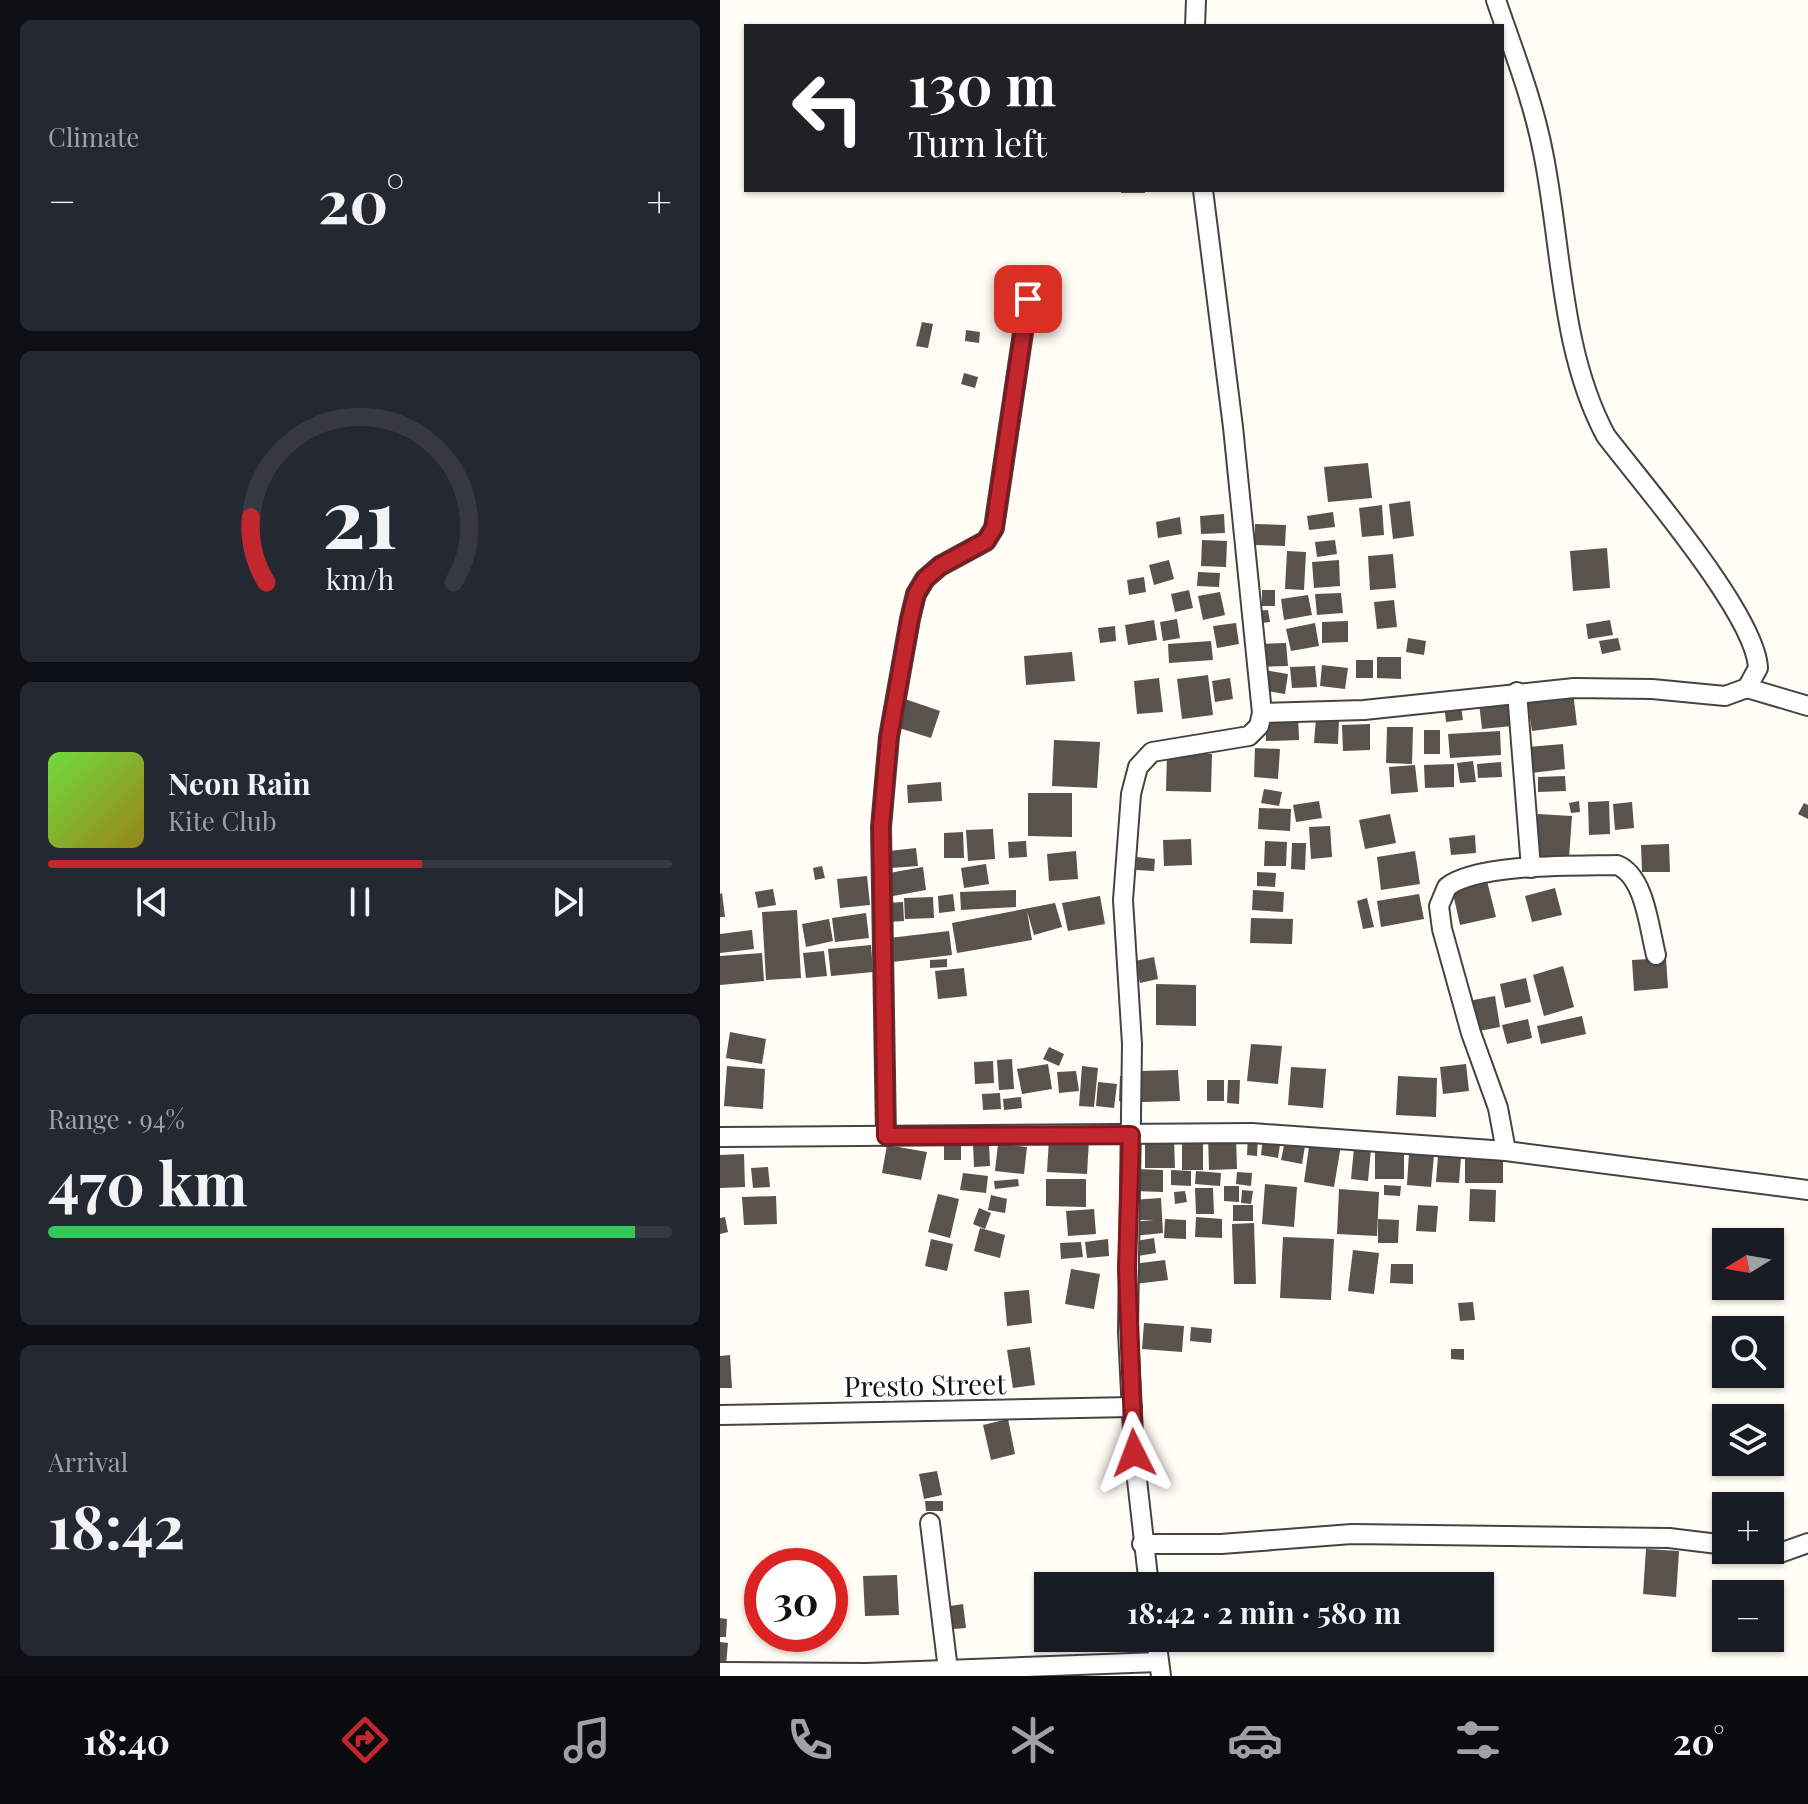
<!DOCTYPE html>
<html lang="en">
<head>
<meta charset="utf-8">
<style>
	:root { --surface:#171b24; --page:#242831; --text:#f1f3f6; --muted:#9ea1a6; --line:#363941; --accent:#c4262e }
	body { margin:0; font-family:"Playfair Display",serif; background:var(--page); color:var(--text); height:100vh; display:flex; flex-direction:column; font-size:30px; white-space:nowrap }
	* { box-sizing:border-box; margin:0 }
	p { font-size:26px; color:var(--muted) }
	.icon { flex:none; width:44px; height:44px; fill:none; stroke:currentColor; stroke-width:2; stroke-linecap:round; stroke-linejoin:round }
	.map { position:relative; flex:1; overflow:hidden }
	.side { display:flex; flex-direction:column; gap:20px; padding:20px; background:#0d0f14; width:720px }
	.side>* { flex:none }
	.banner { position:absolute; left:24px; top:24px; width:760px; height:168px; border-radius:0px; box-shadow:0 2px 6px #0004; background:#202124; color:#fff; overflow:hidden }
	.needle { width:52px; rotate:259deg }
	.fabs { position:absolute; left:992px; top:1228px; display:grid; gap:16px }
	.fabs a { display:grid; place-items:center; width:72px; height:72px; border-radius:0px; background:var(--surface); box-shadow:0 2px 6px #0004; font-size:40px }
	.speed { position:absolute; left:24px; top:1548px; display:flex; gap:16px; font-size:40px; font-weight:700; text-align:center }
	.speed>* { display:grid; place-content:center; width:104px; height:104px; border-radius:50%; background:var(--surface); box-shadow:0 2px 6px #0004; line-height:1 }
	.speed .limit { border:12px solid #d22; background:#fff; color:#111 }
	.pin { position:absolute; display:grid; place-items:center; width:68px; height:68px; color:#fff; margin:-34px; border-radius:16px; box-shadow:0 4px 12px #0006 }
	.me { position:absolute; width:88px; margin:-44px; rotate:357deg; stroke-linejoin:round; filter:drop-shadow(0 0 6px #0008) }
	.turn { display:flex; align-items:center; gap:28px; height:168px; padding:0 32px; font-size:36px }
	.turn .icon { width:104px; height:104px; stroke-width:2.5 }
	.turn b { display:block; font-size:56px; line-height:68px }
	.big { font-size:60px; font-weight:700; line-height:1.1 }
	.side .tile { flex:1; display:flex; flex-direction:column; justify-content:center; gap:12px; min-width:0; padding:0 28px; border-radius:12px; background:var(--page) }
	.side .dial { align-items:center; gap:0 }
	.dial svg { height:208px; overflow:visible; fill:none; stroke:var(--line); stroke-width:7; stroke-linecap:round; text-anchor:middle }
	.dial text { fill:var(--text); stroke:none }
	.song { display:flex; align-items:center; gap:24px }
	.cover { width:96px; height:96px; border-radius:12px; background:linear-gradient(135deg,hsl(100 70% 55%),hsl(50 70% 35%)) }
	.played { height:8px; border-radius:4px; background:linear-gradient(90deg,var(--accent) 60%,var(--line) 60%) }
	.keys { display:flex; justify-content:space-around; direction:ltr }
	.heat { display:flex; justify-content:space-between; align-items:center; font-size:44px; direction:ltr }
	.charge { height:12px; border-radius:6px; background:linear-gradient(90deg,#34c759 94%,var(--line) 0) }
	.trip { position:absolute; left:314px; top:1572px; width:460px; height:80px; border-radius:0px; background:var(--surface); box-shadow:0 2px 6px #0004; font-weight:700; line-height:80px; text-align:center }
	.menu { display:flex; height:128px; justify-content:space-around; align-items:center; background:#090b0e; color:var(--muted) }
	.menu .icon { width:56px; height:56px }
	.menu .selected { color:var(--accent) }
	.menu b { font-size:36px; color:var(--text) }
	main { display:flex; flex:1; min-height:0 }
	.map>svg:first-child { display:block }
	.building { fill:#5a524d }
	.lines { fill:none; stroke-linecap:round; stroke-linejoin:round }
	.minor-casing { stroke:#444; stroke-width:22 }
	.minor { stroke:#fff; stroke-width:18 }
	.route-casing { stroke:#7f191e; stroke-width:20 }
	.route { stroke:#c4262e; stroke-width:14 }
	.labels { text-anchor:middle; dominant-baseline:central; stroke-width:8; stroke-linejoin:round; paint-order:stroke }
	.street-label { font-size:28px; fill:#111; stroke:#fff }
</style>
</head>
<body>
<main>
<section class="side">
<div class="tile"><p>Climate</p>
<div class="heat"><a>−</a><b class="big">20°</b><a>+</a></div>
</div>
<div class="tile dial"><svg viewBox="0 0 100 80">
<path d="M14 69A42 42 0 1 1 86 69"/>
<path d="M14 69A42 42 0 0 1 8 44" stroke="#c4262e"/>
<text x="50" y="56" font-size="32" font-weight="700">21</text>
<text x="50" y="72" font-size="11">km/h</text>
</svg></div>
<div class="tile">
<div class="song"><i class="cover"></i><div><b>Neon Rain</b><p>Kite Club</p></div></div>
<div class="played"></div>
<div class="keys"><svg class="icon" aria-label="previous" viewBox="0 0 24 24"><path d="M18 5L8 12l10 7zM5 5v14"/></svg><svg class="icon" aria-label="pause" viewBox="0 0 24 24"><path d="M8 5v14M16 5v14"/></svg><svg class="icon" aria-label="next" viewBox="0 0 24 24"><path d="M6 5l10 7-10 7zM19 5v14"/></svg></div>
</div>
<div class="tile"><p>Range · 94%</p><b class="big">470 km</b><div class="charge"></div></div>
<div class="tile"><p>Arrival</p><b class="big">18:42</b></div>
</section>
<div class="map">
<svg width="1088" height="1676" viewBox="0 0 1088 1676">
	<rect width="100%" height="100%" fill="#fffdf5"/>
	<g class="building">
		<rect x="401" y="190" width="24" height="3"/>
		<polygon points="202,322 213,324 208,348 196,346"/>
		<polygon points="246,330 260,332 259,343 245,341"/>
		<polygon points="244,373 258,377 255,388 241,384"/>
		<polygon points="648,463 652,498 608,502 604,467"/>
		<polygon points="690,501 694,536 673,539 669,504"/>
		<polygon points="662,505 664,535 642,537 639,508"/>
		<polygon points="613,512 615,527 589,530 587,516"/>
		<polygon points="504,514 505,533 481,534 480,516"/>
		<polygon points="460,517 462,534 438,538 436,522"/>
		<polygon points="535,524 566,525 565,546 535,545"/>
		<polygon points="482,540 507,541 506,567 481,566"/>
		<polygon points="615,540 617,554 597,557 595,542"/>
		<polygon points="887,548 890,588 853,591 850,551"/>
		<polygon points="567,551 586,552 584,590 565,589"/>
		<polygon points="673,554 676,588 650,590 648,556"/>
		<polygon points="449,560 454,579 434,585 429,565"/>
		<polygon points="619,560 620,586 594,588 592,562"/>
		<polygon points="478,572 500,573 499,587 477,586"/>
		<polygon points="424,577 426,592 409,595 407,580"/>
		<polygon points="469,590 473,608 455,612 451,594"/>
		<rect x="542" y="590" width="13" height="16"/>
		<polygon points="500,592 505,615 483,620 478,596"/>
		<polygon points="621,593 623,613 597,615 595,594"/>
		<polygon points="588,595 592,615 564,620 561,599"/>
		<polygon points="674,600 677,627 657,629 654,602"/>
		<polygon points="548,610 550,622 534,624 532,611"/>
		<polygon points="457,619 460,638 443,641 440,622"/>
		<polygon points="434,620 437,640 408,645 405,625"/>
		<polygon points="890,620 893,635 868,639 866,624"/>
		<polygon points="628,621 628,642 602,643 602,622"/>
		<polygon points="516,623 519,644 497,648 493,626"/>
		<polygon points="595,623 599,646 571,651 566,629"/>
		<polygon points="395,626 396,641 380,643 378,628"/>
		<polygon points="688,638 706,641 704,655 686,652"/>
		<polygon points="898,638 901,650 882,654 879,641"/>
		<polygon points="491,641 493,660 449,663 448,644"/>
		<polygon points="566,643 568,666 539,667 538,644"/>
		<polygon points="352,652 355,681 306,685 304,656"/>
		<polygon points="657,657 681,657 681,679 657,678"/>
		<rect x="636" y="660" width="17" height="18"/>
		<polygon points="602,665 628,668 625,689 600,686"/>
		<polygon points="595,666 597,687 572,688 570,667"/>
		<polygon points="544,670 568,674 565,694 541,690"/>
		<polygon points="488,675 493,715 462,719 457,679"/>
		<polygon points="439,678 443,712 417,714 414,681"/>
		<polygon points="510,678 513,699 495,702 492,681"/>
		<polygon points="853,692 857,725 812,731 807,698"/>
		<polygon points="185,699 220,711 211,738 176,727"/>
		<polygon points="740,700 743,720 726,722 724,703"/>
		<polygon points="789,700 792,726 762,729 759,703"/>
		<polygon points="578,715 579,740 546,741 545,716"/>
		<polygon points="596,718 619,719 618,744 594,743"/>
		<polygon points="650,724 650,750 623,751 622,725"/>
		<polygon points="667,727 693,727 692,764 666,763"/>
		<rect x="704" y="730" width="16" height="24"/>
		<polygon points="780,731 781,755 730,758 728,734"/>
		<polygon points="334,740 380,742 377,788 332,786"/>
		<polygon points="843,744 845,769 811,773 808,747"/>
		<polygon points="535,748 560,749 558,779 534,777"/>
		<polygon points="447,754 492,754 491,792 446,791"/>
		<polygon points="753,761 756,782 740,783 737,763"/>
		<polygon points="781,762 782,777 758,778 757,764"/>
		<polygon points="734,764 734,787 705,788 704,765"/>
		<polygon points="695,765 698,792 671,794 669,767"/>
		<polygon points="845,776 846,791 818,792 818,777"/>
		<polygon points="221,782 222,801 188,803 187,785"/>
		<polygon points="544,789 562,792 559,806 541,803"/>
		<polygon points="308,793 352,793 352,837 308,836"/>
		<polygon points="599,801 602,818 576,822 573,805"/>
		<polygon points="859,801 860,812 851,813 849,803"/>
		<polygon points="889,801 890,834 869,835 868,802"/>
		<polygon points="912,802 914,828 895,830 893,804"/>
		<polygon points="1084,803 1088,805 1088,819 1078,814"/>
		<polygon points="539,808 571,809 570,831 538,829"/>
		<polygon points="670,814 676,843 645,849 639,820"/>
		<polygon points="818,814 852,816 849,858 814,856"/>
		<polygon points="610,826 612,857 591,859 589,827"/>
		<polygon points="273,829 275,859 248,861 246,830"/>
		<polygon points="243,832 244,858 224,858 224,833"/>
		<polygon points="755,835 756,853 731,855 729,838"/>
		<polygon points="471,839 472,865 444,866 443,840"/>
		<polygon points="306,841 307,857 289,858 288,842"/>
		<polygon points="545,841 567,842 566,866 544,866"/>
		<polygon points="572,843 586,843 585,870 571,869"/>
		<polygon points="949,844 950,872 922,872 921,845"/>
		<polygon points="196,848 198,866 171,868 169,851"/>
		<polygon points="356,851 358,879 329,881 327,854"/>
		<polygon points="695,851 700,884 661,890 657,857"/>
		<polygon points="417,857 435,859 434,871 416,870"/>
		<polygon points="266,864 269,884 244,888 241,868"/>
		<polygon points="102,866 105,878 95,880 93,868"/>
		<polygon points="203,867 206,890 173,896 169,873"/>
		<polygon points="537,872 556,873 555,887 537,886"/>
		<polygon points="147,876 150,905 120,908 117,879"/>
		<polygon points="767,881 776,917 740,925 732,889"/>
		<polygon points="835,888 842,915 812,922 805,896"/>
		<polygon points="53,889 56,905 38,908 35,892"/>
		<polygon points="296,890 296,907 241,910 240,892"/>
		<polygon points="533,890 564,892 563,912 532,910"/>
		<polygon points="2,893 5,917 0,917 0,894"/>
		<polygon points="233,894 235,911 219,913 218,896"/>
		<polygon points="699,894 704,919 661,927 657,901"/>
		<polygon points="380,896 385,924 348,931 342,903"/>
		<polygon points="213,897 214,918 185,919 184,898"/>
		<polygon points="647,898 654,927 643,929 637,901"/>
		<polygon points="183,902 184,921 168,922 167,903"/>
		<polygon points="335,903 342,927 314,935 307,911 312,940 237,953 232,923"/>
		<polygon points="77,910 81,978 46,980 42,912"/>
		<polygon points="146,913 149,938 115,942 112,918"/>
		<polygon points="531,918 573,919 572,944 530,943"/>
		<polygon points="109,919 113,941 86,947 82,924"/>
		<polygon points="32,930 34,949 0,953 0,934"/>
		<polygon points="229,931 232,955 172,962 169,938"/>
		<polygon points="151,945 153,972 111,976 108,949"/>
		<polygon points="104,951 107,976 86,978 83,953"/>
		<polygon points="42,953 44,981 0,985 0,956"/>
		<polygon points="434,957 438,979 420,983 415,961"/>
		<polygon points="946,958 948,988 914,991 912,960"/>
		<polygon points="227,959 227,967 210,968 210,960"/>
		<polygon points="843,966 854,1007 824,1016 813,975"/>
		<polygon points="244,968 247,996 218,999 215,971"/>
		<polygon points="806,978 811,1002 785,1008 780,984"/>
		<polygon points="436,984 476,985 476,1026 436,1025"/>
		<polygon points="775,996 780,1027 754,1032 748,1001"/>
		<polygon points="862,1016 866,1034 821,1044 817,1026"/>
		<polygon points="808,1019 812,1038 787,1044 782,1025"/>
		<polygon points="10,1032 46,1039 42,1064 6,1058"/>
		<polygon points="531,1044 562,1046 558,1084 527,1081"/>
		<polygon points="329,1047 344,1054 339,1066 323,1059"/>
		<polygon points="292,1059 294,1089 279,1090 277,1060"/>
		<polygon points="273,1061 274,1083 255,1084 254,1062"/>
		<polygon points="328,1064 332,1089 302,1094 297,1069"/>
		<polygon points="746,1064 749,1091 723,1094 720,1067"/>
		<polygon points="7,1066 45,1069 43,1109 4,1106"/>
		<polygon points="362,1066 378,1068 374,1107 359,1106"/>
		<polygon points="571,1067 606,1069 603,1108 568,1105"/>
		<polygon points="458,1070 460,1101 422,1102 421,1071"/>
		<polygon points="356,1071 359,1091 339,1093 337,1072"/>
		<polygon points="400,1076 410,1076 410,1102 399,1101"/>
		<polygon points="678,1076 717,1078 716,1117 676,1115"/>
		<rect x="487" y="1080" width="17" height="21"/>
		<polygon points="508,1080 520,1080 519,1104 507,1103"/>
		<polygon points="378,1082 397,1084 394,1108 376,1106"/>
		<polygon points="280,1093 281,1109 263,1110 262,1094"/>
		<polygon points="301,1097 302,1108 284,1110 283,1099"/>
		<polygon points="528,1134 538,1134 537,1156 527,1155"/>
		<polygon points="483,1135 483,1170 462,1170 462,1136"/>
		<polygon points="488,1136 516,1136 517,1169 489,1170"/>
		<polygon points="543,1136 561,1138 558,1158 541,1155"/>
		<polygon points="566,1136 586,1140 582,1164 561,1160"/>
		<polygon points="329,1138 369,1140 367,1174 327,1172"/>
		<polygon points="425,1140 454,1140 455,1168 425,1168"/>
		<polygon points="590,1140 621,1145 614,1187 584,1182"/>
		<polygon points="224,1141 241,1142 241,1160 224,1160"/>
		<polygon points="269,1142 270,1166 254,1167 253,1143"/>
		<polygon points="278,1144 307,1147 304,1174 275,1171"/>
		<polygon points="167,1145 207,1152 201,1180 162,1173"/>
		<rect x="655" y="1145" width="29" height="34"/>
		<polygon points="634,1148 651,1149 648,1181 631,1179"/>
		<rect x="745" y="1151" width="38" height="32"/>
		<polygon points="689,1153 714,1155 711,1187 687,1185"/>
		<polygon points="24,1154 25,1187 0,1188 0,1155"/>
		<polygon points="718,1156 741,1158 739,1183 716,1182"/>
		<polygon points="48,1167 50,1187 33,1188 31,1168"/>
		<polygon points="414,1169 443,1170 443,1192 413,1191"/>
		<polygon points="451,1170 471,1171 471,1186 451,1185"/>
		<polygon points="476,1171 501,1173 500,1186 475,1184"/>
		<polygon points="517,1172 532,1173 531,1186 516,1184"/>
		<polygon points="243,1173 268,1176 266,1193 240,1190"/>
		<polygon points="298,1179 299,1186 275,1189 274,1181"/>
		<polygon points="326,1179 366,1179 366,1207 326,1206"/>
		<polygon points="545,1184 577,1187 574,1227 542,1224"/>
		<polygon points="664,1185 681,1186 680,1196 664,1195"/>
		<polygon points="504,1186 519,1186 519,1202 504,1201"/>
		<polygon points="475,1188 493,1188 494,1214 476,1214"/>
		<polygon points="619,1189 659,1192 657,1236 617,1234"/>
		<polygon points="750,1189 776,1190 775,1222 749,1221"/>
		<polygon points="522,1190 533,1191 531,1204 521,1203"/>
		<polygon points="465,1191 467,1202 455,1204 454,1192"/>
		<polygon points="218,1194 239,1199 230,1238 208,1232"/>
		<polygon points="271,1195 287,1199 285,1213 268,1210"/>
		<polygon points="56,1196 57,1224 24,1225 22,1197"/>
		<polygon points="441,1198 443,1233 413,1236 412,1222 434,1220 413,1220 412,1200"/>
		<rect x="513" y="1205" width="20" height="16"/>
		<polygon points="698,1205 718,1206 716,1232 696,1231"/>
		<polygon points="259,1208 271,1213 265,1229 253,1224"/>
		<polygon points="374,1209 376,1234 348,1236 346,1211"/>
		<polygon points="5,1217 8,1232 0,1234 0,1218"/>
		<polygon points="476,1217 502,1219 502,1238 475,1237"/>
		<polygon points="445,1219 466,1220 466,1239 444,1238"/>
		<polygon points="658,1219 679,1220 678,1243 658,1243"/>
		<polygon points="534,1223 536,1284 514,1284 512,1224"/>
		<polygon points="260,1228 285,1235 280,1258 254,1251"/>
		<polygon points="563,1237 614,1239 611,1300 560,1298"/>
		<polygon points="434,1238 436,1253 412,1257 410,1242"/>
		<polygon points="211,1239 233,1244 227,1271 205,1266"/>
		<polygon points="388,1239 389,1256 367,1258 365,1242"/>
		<polygon points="361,1242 363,1257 341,1259 340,1243"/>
		<polygon points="633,1250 659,1253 654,1294 628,1291"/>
		<polygon points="445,1260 448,1280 415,1284 413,1264"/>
		<polygon points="671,1264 693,1264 693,1284 670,1283"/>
		<polygon points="351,1269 380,1274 374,1309 345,1304"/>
		<polygon points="309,1290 312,1323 287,1326 284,1292"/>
		<polygon points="753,1302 755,1320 740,1321 738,1303"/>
		<polygon points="424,1323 464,1326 462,1352 422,1349"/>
		<polygon points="471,1327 492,1329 491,1343 470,1341"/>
		<polygon points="310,1347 315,1385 293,1388 287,1350"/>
		<polygon points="731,1349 744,1349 744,1360 731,1359"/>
		<polygon points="10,1355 12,1388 0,1388 0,1356"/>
		<polygon points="288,1419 295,1454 271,1460 263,1425"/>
		<polygon points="217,1471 222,1495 204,1499 199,1474"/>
		<polygon points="205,1501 223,1501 223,1511 206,1511"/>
		<polygon points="926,1549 959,1551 956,1597 923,1594"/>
		<polygon points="177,1575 179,1615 145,1616 143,1576"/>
		<polygon points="243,1604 246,1628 233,1629 230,1606"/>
		<polygon points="0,1618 7,1619 6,1637 0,1637"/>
		<polygon points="0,1642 8,1643 6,1665 0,1664"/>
	</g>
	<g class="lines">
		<g class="minor-casing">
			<g id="minor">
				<polyline points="475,26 476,0"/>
				<polyline points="1027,688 1088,706"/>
				<polyline points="797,692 811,868"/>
				<path d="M542,713L644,710L854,688L932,689L1005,696L1027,688L1038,668C1036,615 922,483 886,436C840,351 842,245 823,152C813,100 793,50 776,0"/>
				<polyline points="166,1136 161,827 169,737 190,619 196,594 205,579 220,566 266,541 274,528 308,299"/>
				<polyline points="0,1137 532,1133 786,1151 1088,1190"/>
				<path d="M786,1151L778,1108L751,1033L722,929L719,906L727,887C758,863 857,866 897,865C925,876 929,928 936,955"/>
				<polyline points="0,1415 412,1407"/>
				<polyline points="210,1523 228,1670"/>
				<polyline points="422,1544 501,1544 632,1534 949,1538 1006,1545"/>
				<polyline points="1035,1550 1060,1553 1088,1543"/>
				<polyline points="429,1586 414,1453 408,1332 412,1044 403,900 411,794 418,767 432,752 529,736 539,726 542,713 513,427 483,190"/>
				<polyline points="436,1638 441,1676"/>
				<polyline points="0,1672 146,1673 438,1662"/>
			</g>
		</g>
		<use href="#minor" class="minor"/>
	</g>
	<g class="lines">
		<g class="route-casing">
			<polyline id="route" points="308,299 274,528 266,541 220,566 205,579 196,594 190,619 169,737 161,827 166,1136 411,1135 407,1268 414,1453"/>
		</g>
		<use href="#route" class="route"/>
	</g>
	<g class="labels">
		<g class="street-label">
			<text transform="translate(205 1384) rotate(-1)">Presto Street</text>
		</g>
	</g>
</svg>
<div class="fabs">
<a><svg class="needle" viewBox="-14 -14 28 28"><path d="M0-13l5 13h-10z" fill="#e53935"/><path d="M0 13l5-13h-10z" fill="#9ea1a6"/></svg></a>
<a><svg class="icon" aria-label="search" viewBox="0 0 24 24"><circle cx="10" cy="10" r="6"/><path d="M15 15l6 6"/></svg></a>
<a><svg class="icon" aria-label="layers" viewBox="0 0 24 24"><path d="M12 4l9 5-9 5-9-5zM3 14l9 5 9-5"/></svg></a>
<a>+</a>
<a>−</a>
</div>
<div class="speed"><div class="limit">30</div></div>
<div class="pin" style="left:308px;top:299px;background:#d93025"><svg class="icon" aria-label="arrive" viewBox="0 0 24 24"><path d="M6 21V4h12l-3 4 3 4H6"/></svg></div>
<svg class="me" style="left:414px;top:1453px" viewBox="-20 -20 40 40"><path d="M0-17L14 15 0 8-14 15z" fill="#c4262e" stroke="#fff" stroke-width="4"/></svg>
<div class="trip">18:42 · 2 min · 580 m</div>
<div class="banner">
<div class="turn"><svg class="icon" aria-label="left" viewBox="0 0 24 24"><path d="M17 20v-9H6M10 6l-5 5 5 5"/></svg><div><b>130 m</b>Turn left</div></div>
</div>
</div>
</main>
<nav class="menu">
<b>18:40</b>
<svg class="icon selected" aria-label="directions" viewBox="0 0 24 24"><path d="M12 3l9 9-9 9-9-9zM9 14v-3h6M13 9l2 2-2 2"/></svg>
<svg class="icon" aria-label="music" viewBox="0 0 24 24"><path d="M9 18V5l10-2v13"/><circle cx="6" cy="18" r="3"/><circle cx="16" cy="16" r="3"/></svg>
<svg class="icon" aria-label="phone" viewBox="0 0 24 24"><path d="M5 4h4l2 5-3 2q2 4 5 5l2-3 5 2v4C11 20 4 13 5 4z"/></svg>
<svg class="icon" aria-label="climate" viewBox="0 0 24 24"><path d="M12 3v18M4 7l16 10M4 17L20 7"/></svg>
<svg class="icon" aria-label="car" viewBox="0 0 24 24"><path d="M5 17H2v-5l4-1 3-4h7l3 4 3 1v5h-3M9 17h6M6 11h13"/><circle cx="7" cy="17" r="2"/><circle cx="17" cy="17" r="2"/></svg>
<svg class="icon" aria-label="filters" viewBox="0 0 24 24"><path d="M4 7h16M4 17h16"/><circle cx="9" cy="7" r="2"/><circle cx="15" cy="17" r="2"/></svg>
<b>20°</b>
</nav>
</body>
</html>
